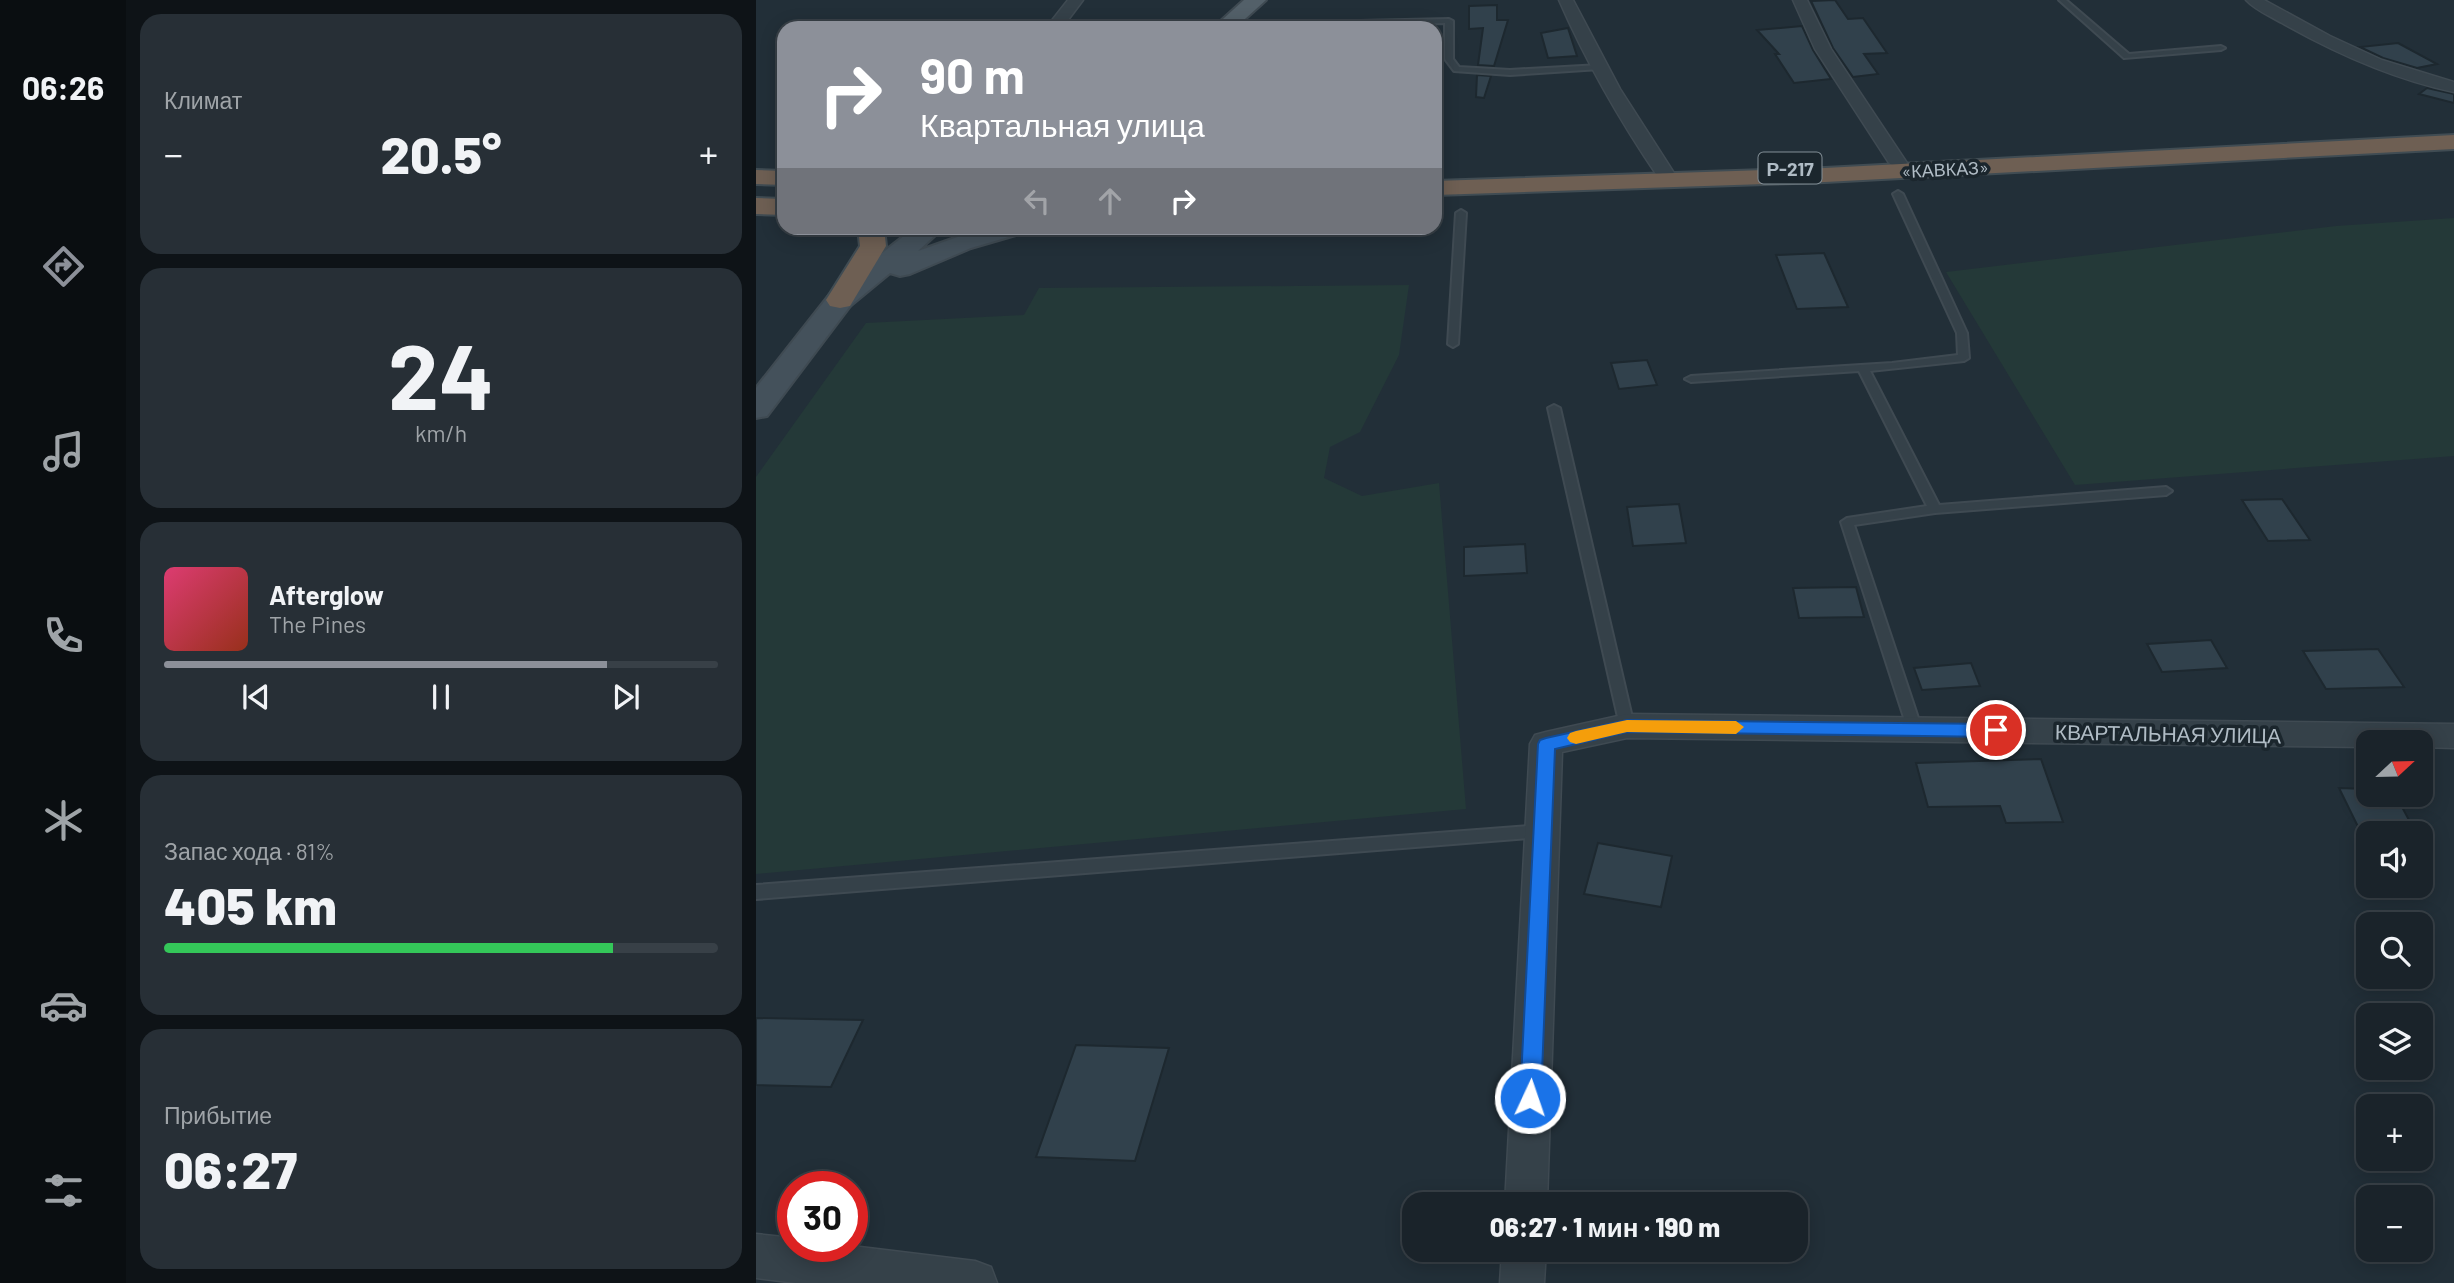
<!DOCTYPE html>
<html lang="ru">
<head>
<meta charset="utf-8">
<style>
	:root { --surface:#1a232a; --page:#272f36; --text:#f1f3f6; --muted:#9fa4a8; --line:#384047; --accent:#8c9099 }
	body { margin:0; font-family:Barlow,sans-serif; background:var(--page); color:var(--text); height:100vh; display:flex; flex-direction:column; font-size:26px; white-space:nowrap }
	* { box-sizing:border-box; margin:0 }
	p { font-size:23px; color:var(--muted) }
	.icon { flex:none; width:38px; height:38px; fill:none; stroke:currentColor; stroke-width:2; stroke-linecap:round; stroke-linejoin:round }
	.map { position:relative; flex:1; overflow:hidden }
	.details { display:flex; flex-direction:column; gap:14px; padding:14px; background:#0e1317; width:630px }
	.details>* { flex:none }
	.banner { position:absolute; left:21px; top:21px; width:665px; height:214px; border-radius:21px; box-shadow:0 4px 18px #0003,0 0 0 2px var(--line); background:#8c9099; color:#fff; overflow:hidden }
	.needle { width:46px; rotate:68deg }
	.fabs { position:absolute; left:1600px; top:730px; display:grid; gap:14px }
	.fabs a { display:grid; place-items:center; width:77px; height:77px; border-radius:14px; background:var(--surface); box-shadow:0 4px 18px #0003,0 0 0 2px var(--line); font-size:35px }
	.speed { position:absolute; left:21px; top:1171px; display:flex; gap:14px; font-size:35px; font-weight:700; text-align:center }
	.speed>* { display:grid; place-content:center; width:91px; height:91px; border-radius:50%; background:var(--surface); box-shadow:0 4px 18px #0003,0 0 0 2px var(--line); line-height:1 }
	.speed .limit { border:10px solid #d22; background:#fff; color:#111 }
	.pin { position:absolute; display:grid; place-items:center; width:60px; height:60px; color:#fff; margin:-30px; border:4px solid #fff; border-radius:50%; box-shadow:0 2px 7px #0007 }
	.me { position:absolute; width:77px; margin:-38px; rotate:3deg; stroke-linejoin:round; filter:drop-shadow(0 0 5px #0008) }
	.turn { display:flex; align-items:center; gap:24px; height:147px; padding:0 28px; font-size:32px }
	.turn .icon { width:91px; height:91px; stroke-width:2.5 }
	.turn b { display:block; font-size:49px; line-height:60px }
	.lanes { display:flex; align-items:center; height:66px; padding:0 28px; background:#0003; justify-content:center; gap:35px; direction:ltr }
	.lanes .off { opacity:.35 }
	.big { font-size:52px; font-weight:800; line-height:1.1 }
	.details .widget { flex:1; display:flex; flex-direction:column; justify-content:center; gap:10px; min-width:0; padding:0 24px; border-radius:21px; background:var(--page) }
	.details .dial { align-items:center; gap:0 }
	.dial b { font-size:91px; line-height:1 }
	.song { display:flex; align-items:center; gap:21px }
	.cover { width:84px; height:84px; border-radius:10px; background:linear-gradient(135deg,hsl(340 70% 55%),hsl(10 70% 35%)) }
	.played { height:7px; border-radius:4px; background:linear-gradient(90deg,var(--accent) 80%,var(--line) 80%) }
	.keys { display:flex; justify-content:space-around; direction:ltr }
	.heat { display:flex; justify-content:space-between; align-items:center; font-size:38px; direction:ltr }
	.charge { height:10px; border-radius:5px; background:linear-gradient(90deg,#34c759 81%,var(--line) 0) }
	.trip { position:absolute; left:646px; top:1192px; width:406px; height:70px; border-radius:21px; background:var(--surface); box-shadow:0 4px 18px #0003,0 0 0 2px var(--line); font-weight:800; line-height:70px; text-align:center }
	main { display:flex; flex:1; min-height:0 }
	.tab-bar { display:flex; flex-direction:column; width:126px; justify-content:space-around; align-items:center; background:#0a0e11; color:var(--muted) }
	.tab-bar .icon { width:49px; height:49px }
	.tab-bar .on { color:var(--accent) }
	.tab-bar b { font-size:32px; color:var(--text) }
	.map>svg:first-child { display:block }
	.green { fill:#243938 }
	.building { fill:#31414c; stroke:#1d282f; stroke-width:2 }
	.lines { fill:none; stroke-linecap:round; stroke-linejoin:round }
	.lane-casing { stroke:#3f4a52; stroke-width:4 }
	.street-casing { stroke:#3f4a52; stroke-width:3 }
	.secondary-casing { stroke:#3f4a52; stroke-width:4 }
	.primary-casing { stroke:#3f4a52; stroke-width:4 }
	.highway-casing { stroke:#404c53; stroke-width:4 }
	.lane { fill:#354149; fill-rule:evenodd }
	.street { fill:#354149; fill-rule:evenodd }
	.secondary { fill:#44515b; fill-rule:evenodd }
	.primary { fill:#536069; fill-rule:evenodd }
	.highway { fill:#6e5f53; fill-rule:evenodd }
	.route { fill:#1a73e8; stroke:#114b97; stroke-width:2 }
	.slow { fill:#f59e0b }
	.labels { text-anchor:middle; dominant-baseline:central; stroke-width:7; stroke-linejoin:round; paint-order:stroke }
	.far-street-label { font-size:18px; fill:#b0bcc5; stroke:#1b262d }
	.shield { fill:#1b262d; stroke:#838f97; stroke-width:2 }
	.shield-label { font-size:19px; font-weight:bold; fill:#b0bcc5 }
	.street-label { font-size:21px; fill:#b0bcc5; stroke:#1b262d }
</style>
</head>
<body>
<main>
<nav class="tab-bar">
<b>06:26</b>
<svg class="icon on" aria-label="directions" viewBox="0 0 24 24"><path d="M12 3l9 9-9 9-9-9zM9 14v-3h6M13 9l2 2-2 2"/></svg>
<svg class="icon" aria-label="music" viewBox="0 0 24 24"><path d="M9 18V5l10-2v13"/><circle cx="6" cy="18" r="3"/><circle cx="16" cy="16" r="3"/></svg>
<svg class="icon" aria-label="phone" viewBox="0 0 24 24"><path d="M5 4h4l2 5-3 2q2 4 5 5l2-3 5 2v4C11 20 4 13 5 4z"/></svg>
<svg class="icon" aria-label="climate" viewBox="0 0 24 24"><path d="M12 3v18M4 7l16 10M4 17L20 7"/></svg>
<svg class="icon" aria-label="car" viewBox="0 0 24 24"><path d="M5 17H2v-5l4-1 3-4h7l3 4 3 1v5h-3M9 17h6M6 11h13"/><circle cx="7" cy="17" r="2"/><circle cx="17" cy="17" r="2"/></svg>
<svg class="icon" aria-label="filters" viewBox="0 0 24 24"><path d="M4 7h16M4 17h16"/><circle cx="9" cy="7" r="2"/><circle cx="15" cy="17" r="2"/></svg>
</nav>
<section class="details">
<div class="widget"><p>Климат</p>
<div class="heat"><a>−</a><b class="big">20.5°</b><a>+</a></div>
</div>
<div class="widget dial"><b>24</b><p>km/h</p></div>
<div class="widget">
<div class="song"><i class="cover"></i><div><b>Afterglow</b><p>The Pines</p></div></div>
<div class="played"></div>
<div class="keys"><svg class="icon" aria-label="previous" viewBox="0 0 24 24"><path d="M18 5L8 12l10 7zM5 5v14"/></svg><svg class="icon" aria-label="pause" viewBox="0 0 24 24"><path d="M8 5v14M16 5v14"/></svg><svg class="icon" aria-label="next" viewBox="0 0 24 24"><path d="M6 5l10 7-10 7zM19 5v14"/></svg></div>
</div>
<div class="widget"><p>Запас хода · 81%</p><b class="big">405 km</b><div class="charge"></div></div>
<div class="widget"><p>Прибытие</p><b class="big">06:27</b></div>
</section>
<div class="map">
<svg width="1698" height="1283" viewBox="0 0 1698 1283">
	<rect width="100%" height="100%" fill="#222f38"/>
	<g class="green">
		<polygon points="1698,218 1698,456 1319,485 1190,272 1580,226"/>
		<polygon points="653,285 643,355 604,432 574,447 568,478 606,496 683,483 710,809 0,874 0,477 110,323 268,315 283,288"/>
	</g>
	<g class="building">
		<polygon points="1079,0 1092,19 1107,18 1131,53 1108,54 1122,74 1097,77 1077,48 1055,1"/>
		<polygon points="741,5 741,20 752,20 738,66 722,65 727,28 713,29 713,6"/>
		<polygon points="1046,26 1057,50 1075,79 1038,83 1019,54 1023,54 1001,30"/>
		<polygon points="812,28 821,56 792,58 785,33"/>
		<polygon points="1642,43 1681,64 1661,68 1627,58 1604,47"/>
		<polygon points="721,75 735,76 728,98 720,97"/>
		<polygon points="1671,88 1698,94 1698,103 1663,94"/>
		<polygon points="1068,253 1092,307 1041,309 1020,255"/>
		<polygon points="891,360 901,385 863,389 855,363"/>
		<polygon points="1526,499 1554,540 1512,541 1486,500"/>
		<polygon points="923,504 930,543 877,546 871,507"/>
		<polygon points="769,544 771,573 708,576 708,547"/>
		<polygon points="1100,587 1108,617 1043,618 1037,588"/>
		<polygon points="1455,640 1471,668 1406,672 1391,644"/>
		<polygon points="1622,649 1648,687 1570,689 1547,651"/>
		<polygon points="1215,663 1224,686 1166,690 1158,668"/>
		<polygon points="1285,759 1307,822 1250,823 1244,806 1172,807 1160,763"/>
		<polygon points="1583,788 1612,789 1612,794 1639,794 1660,833 1612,833 1612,847"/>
		<polygon points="842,843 916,856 905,907 828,894"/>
		<polygon points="0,1018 107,1020 75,1087 0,1085"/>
		<polygon points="320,1045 413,1048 379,1161 280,1157"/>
	</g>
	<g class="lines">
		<g class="lane-casing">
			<g id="lane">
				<polygon points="1303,0 1310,0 1373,54 1465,46 1469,48 1465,50 1368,58"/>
				<polygon points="693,19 697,21 697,59 703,67 754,70 844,65 848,67 844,69 754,75 698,71 689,59 689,23 477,28 465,26 469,24"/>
				<polygon points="1142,191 1147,194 1211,333 1213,358 1208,361 1114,371 1183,505 1410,487 1416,491 1410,495 1179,513 1098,525 1166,730 1164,734 1154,734 1152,730 1085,522 1091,518 1171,506 1103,371 935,382 929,379 935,376 1136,363 1202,355 1201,333 1137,194"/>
				<polygon points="705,210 710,213 702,344 697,347 692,344 700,213"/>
				<polygon points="798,405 804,408 878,726 876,730 866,730 864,726 792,408"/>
				<polygon points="786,825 792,826 794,831 792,836 786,837 0,899 0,885"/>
			</g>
		</g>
		<g class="street-casing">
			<g id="street">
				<polygon points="312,0 327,0 306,28 290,28"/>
				<path d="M803,0H817L864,89L918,173L916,177H902C864,121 830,62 803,0Z"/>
				<polygon points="1037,0 1051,0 1075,49 1151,163 1149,167 1142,169 1133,163 1059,49"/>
				<path d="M1490,0H1508L1574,36L1626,60L1698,82V92C1637,79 1581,54 1526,23C1514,16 1499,10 1490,0Z"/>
				<polygon points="871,714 1698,724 1698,748 1664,747 1664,742 1612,742 1612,747 871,738 806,752 791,1204 749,1204 774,744 779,735 790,732"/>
				<polygon points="0,1234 37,1238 37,1246 96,1246 219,1261 235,1267 241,1283 40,1283 0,1278"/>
				<polygon points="746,1250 790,1250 788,1283 744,1283"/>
			</g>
		</g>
		<g class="secondary-casing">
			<polygon id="secondary" points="158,228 187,228 162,251 227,228 267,228 263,234 215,248 154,274 144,276 134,273 94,306 11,416 0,418 0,388 74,294"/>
		</g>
		<g class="primary-casing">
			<g id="primary">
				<polygon points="488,0 510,0 479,28 457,28"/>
				<polygon points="219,228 252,228 248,234 239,236 223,234"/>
			</g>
		</g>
		<g class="highway-casing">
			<g id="highway">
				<polygon points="1698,135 1698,149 1069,182 679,195 679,181 1069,168"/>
				<polygon points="0,170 28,171 28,185 0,184"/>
				<polygon points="0,198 28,199 28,215 0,214"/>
				<polygon points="102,228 128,228 130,246 94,306 84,308 74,306 70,300 104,246"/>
			</g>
		</g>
		<use href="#lane" class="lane"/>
		<use href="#street" class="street"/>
		<use href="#secondary" class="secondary"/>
		<use href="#primary" class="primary"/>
		<use href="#highway" class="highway"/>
	</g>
	<polygon class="route" points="871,720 1240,724 1246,726 1248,730 1246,735 1240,737 871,732 799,749 785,1098 782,1105 774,1108 767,1105 764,1098 782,744 784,740 790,738"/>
	<polygon class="slow" points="871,720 980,721 988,727 980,734 871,732 820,744 814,742 811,738 814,733 820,731"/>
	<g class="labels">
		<g class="far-street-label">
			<text transform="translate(1189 169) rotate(-3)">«КАВКАЗ»</text>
		</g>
		<rect class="shield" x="1002.5" y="152.5" width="63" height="31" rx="5"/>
		<g class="shield-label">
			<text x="1034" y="168">Р-217</text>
		</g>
		<g class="street-label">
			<text transform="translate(1412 733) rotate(1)">КВАРТАЛЬНАЯ УЛИЦА</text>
		</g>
	</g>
</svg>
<div class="fabs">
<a><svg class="needle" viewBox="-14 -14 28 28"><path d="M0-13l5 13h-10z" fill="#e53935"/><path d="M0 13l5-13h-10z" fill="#9fa4a8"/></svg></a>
<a><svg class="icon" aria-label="sound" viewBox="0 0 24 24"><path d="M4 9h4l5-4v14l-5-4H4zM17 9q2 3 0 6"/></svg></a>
<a><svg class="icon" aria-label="search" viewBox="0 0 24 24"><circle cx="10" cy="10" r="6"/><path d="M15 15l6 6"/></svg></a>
<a><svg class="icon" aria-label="layers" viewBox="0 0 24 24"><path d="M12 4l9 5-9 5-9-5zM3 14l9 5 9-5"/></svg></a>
<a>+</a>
<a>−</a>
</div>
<div class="speed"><div class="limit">30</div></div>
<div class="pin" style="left:1240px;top:730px;background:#d93025"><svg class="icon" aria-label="arrive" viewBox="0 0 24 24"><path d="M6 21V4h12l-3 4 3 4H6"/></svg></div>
<svg class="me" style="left:774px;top:1098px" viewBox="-20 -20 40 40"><circle r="17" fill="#1a73e8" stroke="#fff" stroke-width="3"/><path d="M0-11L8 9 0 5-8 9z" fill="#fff"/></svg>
<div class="trip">06:27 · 1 мин · 190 m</div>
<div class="banner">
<div class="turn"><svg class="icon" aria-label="right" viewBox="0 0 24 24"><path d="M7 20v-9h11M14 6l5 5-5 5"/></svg><div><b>90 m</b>Квартальная улица</div></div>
<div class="lanes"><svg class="icon off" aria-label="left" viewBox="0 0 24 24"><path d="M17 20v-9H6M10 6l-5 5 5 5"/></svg><svg class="icon off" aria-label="ahead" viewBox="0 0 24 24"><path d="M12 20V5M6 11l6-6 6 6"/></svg><svg class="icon" aria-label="right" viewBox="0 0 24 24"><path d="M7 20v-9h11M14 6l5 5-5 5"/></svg></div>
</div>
</div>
</main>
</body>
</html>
